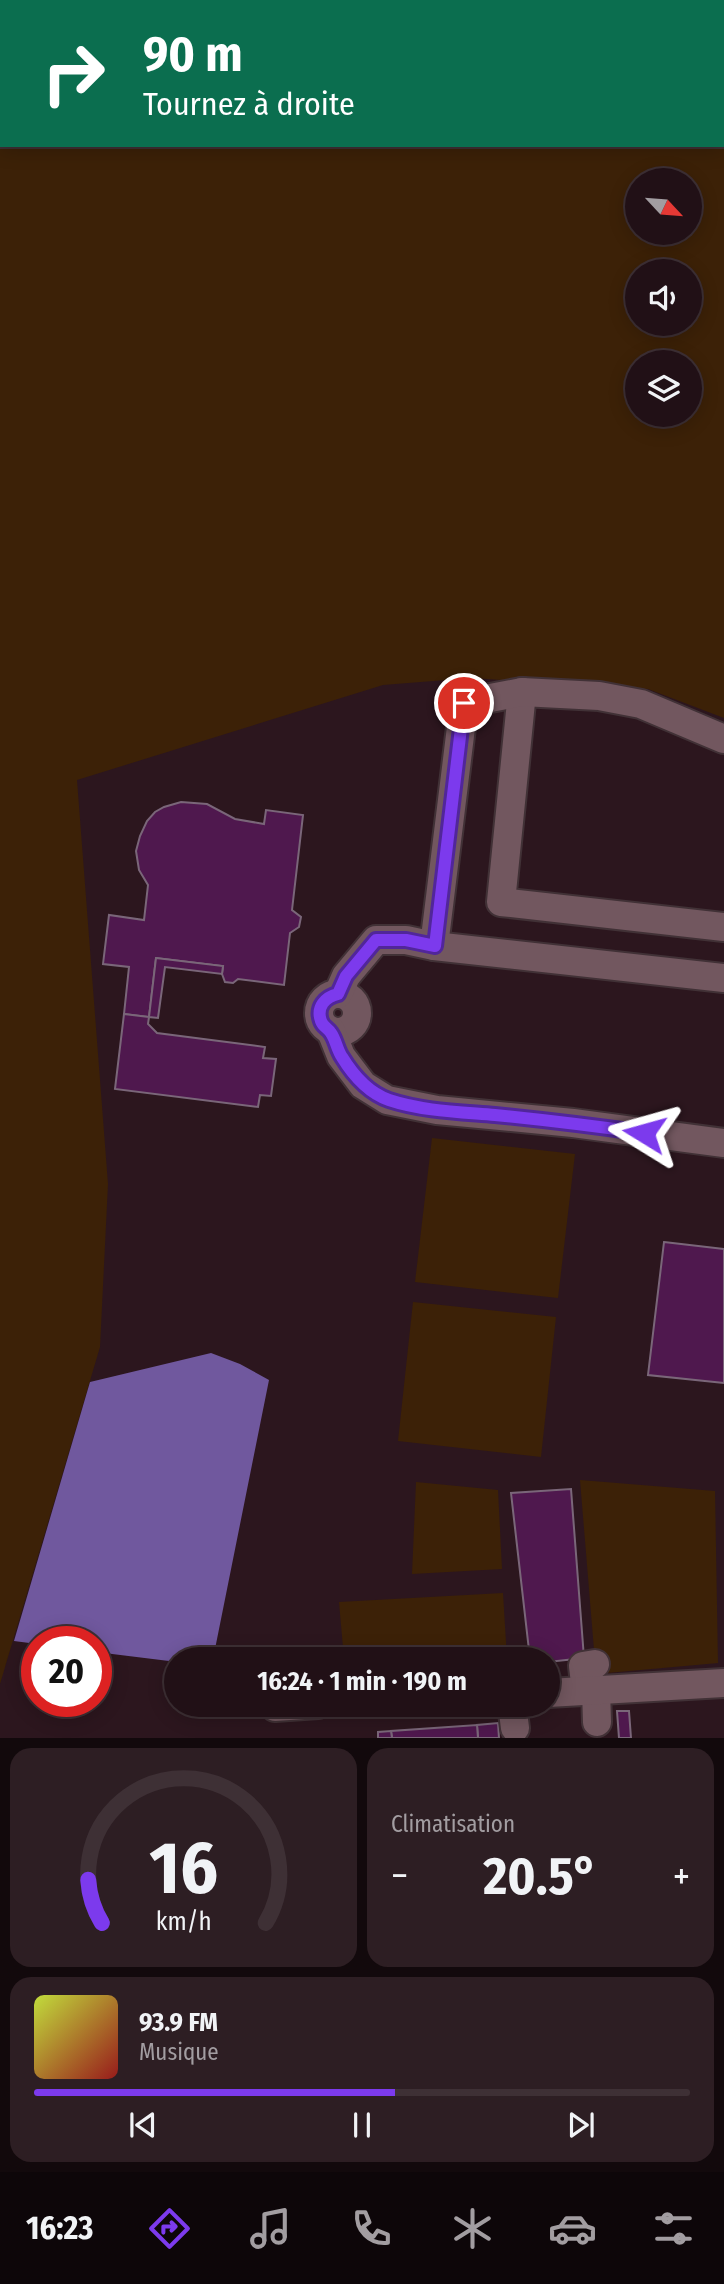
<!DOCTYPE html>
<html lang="fr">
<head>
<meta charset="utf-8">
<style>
	:root { --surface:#211016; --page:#2d1e23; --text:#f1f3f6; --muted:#a29da1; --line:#3e3035; --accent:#7c3aed }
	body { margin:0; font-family:"Fira Sans Condensed",sans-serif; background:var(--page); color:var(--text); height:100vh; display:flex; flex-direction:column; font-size:26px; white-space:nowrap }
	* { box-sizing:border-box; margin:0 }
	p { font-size:23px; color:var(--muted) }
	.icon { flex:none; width:38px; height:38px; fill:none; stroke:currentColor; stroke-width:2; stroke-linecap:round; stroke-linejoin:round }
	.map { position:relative; height:1738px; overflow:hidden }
	.details { display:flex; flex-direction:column; gap:10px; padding:10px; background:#12090c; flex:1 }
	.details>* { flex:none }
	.banner { position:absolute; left:0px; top:0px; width:724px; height:147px; box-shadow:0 4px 18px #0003,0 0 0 2px var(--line); background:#0b6e4f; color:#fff; overflow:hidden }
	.needle { width:46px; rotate:116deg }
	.buttons { position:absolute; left:625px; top:168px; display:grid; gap:14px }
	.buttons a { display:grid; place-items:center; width:77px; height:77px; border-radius:50%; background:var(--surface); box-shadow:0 4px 18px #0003,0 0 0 2px var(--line); font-size:35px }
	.speed { position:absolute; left:21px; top:1626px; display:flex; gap:14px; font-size:35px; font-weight:700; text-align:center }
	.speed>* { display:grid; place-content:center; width:91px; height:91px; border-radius:50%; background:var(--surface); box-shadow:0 4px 18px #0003,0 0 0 2px var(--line); line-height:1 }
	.speed .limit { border:10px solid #d22; background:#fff; color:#111 }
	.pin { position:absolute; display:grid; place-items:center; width:60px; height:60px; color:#fff; margin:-30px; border:4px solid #fff; border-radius:50%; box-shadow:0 2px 7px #0007 }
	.me { position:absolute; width:77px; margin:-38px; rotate:278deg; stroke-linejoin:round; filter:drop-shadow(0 0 5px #0008) }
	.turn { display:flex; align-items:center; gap:24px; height:147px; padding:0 28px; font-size:32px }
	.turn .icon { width:91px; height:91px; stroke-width:2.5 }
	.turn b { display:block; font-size:49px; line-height:60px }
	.big { font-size:52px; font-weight:700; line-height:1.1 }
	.details .tile { flex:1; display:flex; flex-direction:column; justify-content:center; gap:10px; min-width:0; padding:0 24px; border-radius:21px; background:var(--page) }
	.details .dial { align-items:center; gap:0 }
	.dial svg { height:182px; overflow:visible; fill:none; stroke:var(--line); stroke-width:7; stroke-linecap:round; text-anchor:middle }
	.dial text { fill:var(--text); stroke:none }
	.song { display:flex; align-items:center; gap:21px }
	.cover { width:84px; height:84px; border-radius:10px; background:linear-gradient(135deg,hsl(70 70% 55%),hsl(0 70% 35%)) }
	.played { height:7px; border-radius:4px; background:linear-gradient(90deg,var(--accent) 55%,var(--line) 55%) }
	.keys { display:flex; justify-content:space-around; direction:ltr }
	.heat { display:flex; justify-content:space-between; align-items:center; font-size:38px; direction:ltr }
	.details .tiles { flex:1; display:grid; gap:10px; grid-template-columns:1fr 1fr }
	.tile:last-child { grid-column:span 2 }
	.trip { position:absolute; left:164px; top:1647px; width:396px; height:70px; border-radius:35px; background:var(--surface); box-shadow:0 4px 18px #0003,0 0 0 2px var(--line); font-weight:700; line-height:70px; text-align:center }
	.dock { display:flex; height:112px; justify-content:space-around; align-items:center; background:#0d0609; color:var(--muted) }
	.dock .icon { width:49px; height:49px }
	.dock .current { color:var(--accent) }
	.dock b { font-size:32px; color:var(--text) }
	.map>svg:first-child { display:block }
	.green { fill:#3c2107; fill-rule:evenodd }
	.water { fill:#70589e }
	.building { fill:#4f184e; stroke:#7a6679; stroke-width:2 }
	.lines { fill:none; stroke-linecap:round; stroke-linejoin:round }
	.minor-casing { stroke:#413136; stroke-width:32 }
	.minor { stroke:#72575f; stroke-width:28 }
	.route-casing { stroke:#51269a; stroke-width:18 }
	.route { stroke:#7c3aed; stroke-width:12 }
</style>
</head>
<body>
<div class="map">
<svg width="724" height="1738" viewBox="0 0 724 1738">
	<rect width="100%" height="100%" fill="#2c161e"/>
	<g class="green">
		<path d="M0,0H724V718L648,689L471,678L383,685L77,780L108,1184L100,1347L0,1684ZM2,2H723V145H2ZM637,180H690V233H637ZM637,271H690V324H637ZM637,362H690V415H637Z"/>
		<polygon points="432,1138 575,1154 558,1298 415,1282"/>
		<polygon points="413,1302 556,1317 541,1457 398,1441"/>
		<polygon points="580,1480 715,1491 718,1663 596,1674"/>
		<polygon points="416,1482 498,1490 502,1569 412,1574"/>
		<polygon points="503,1593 507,1659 344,1659 339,1602"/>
	</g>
	<polygon class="water" points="211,1353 240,1364 269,1380 213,1659 177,1659 177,1662 96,1652 96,1642 37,1642 37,1644 14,1641 90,1382"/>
	<g class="building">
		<polygon points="181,802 207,804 235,819 264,824 266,810 303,815 292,910 301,917 299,927 290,933 284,985 238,979 233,983 225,982 222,974 223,966 156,958 149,1017 124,1014 129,967 103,964 109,915 144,920 148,885 139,870 136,851 140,836 147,821 155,812 164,807"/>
		<polygon points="156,958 223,966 222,974 165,967 158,1018 149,1017"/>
		<polygon points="124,1014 149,1017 148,1024 157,1033 265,1047 263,1058 276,1059 271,1096 260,1095 258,1107 115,1089"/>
		<polygon points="664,1242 724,1249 724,1383 648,1375"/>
		<polygon points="571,1489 584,1658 548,1662 548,1659 530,1659 511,1493"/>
		<polygon points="617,1711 629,1711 631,1738 619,1738"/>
		<polygon points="498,1723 499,1738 478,1738 477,1725"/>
		<polygon points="477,1725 478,1738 392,1738 391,1731"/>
		<polygon points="391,1731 392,1738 378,1738 378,1732"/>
	</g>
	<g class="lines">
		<g class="minor-casing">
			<g id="minor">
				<polyline points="522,692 501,902 724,927"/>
				<polyline points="434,946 464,703 522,692 599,696 641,704 724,739"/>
				<circle cx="338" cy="1013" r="19"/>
				<polyline points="338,994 346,976 376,940 406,940 434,946 724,978"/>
				<polyline points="331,1031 341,1056 363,1085 387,1100 437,1110 573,1123 724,1143"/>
				<polyline points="596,1690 597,1722"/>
				<polyline points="586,1691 583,1666 595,1664"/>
				<polyline points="548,1693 724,1683"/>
				<polyline points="512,1704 515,1728"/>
				<polyline points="275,1707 318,1704"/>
			</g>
		</g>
		<use href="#minor" class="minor"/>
	</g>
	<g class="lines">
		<g class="route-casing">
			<path id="route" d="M464,703L435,946L406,940H376L346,976L338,994C325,997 316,1007 321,1021C323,1027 328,1028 331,1033C336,1040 337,1050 342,1057C353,1075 369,1093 389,1100C422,1111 460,1112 495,1115C545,1120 594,1126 644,1133"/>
		</g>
		<use href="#route" class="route"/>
	</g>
</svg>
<div class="buttons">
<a><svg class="needle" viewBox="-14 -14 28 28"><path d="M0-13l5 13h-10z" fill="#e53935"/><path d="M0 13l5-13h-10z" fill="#a29da1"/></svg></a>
<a><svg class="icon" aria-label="sound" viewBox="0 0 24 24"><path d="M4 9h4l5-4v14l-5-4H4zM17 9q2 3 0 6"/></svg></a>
<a><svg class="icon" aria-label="layers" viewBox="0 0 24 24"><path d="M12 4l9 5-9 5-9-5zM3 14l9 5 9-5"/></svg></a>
</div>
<div class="speed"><div class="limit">20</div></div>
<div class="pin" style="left:464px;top:703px;background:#d93025"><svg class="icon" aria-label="arrive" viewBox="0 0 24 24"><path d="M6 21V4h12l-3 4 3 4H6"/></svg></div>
<svg class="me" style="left:644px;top:1133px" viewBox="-20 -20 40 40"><path d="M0-17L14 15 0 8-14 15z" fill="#7c3aed" stroke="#fff" stroke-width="4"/></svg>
<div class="trip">16:24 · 1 min · 190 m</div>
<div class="banner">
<div class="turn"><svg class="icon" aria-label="right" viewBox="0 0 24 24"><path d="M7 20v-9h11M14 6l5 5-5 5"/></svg><div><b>90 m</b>Tournez à droite</div></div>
</div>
</div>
<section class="details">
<div class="tiles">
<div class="tile dial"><svg viewBox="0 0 100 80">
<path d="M14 69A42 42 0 1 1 86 69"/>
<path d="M14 69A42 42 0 0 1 8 50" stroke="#7c3aed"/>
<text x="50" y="56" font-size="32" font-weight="700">16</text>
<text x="50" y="72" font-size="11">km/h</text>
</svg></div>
<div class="tile"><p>Climatisation</p>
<div class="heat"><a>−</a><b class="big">20.5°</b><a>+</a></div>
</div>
<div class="tile">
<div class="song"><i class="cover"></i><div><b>93.9 FM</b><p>Musique</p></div></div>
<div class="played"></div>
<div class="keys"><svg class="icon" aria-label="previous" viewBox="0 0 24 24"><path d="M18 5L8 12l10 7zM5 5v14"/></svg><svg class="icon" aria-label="pause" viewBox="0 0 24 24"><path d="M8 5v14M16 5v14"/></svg><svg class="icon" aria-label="next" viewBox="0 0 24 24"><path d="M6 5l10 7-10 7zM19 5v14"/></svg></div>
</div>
</div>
</section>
<nav class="dock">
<b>16:23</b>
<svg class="icon current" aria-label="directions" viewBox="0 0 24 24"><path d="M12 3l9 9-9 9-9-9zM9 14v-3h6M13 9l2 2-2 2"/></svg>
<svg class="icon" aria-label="music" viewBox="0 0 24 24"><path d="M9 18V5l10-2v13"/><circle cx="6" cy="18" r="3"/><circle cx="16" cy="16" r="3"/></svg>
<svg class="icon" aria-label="phone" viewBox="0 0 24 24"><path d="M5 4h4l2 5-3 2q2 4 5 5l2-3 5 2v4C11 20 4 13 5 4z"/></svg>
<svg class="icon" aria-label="climate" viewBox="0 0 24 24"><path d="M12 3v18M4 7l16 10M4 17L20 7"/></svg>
<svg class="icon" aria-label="car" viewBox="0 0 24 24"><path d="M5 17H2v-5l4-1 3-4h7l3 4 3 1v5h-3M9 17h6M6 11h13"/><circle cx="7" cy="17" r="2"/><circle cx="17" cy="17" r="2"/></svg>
<svg class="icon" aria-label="filters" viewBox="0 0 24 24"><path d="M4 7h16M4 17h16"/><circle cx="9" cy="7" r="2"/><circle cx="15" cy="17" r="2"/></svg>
</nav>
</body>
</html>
